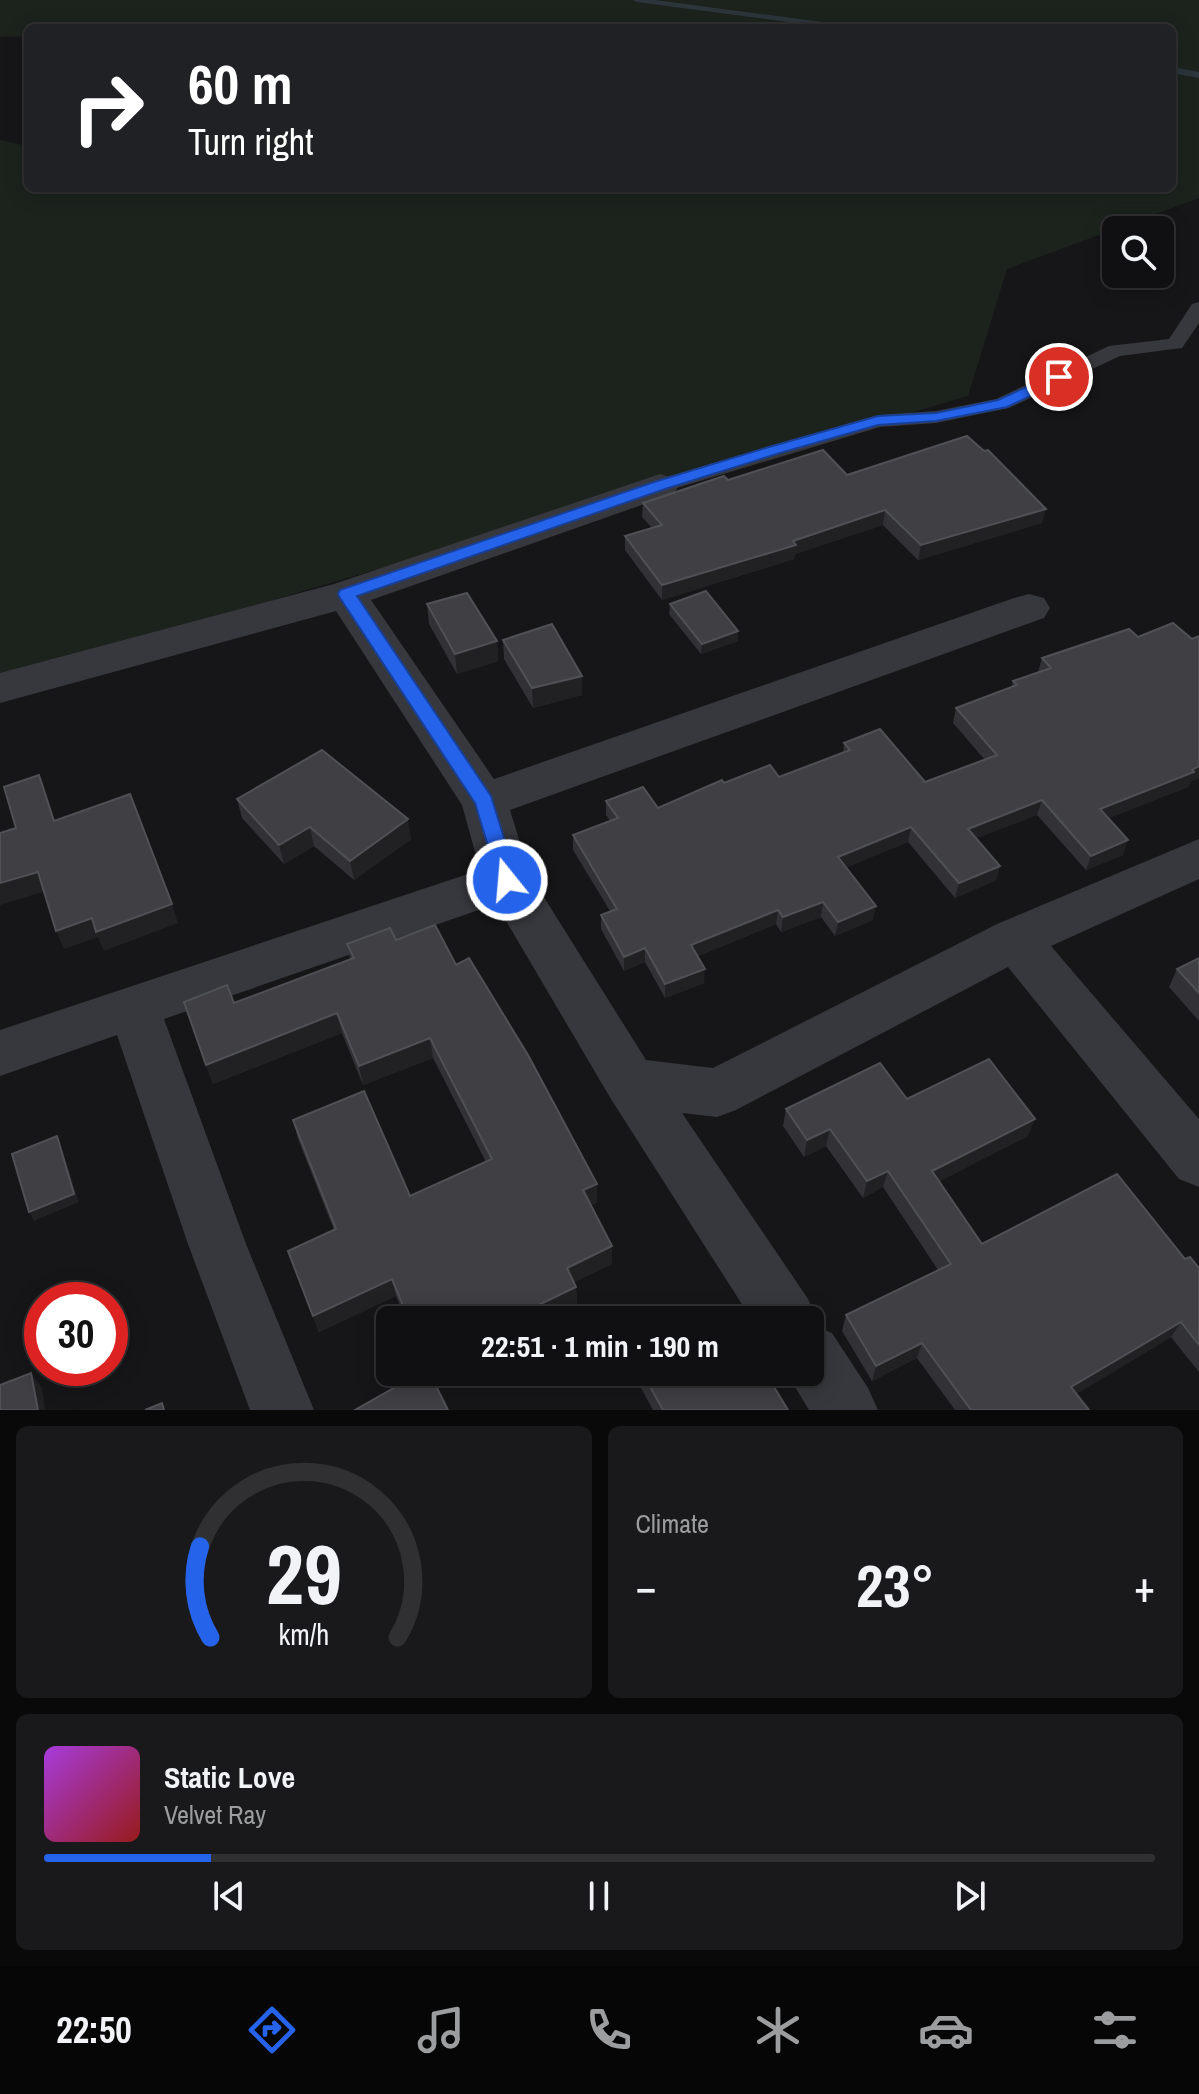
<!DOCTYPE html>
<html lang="en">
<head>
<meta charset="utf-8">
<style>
	:root { --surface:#101012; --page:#19191b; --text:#f1f3f6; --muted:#9c9d9f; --line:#303032; --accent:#2563eb }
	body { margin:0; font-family:"Archivo Narrow",sans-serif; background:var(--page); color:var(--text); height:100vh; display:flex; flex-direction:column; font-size:30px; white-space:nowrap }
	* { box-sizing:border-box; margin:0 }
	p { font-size:26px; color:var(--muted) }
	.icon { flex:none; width:44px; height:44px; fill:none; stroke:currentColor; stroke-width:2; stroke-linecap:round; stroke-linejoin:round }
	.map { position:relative; height:1410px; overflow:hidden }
	.details { display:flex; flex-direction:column; gap:16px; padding:16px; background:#09090a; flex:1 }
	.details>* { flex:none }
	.top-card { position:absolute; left:24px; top:24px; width:1152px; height:168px; border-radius:12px; box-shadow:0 4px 20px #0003,0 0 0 2px var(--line); background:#202124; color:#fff; overflow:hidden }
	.buttons { position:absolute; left:1102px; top:216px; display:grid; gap:16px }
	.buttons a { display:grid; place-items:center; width:72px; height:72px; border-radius:12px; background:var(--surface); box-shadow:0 4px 20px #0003,0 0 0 2px var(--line); font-size:40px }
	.speed { position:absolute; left:24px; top:1282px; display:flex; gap:16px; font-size:40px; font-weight:700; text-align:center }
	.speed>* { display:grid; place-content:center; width:104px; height:104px; border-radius:50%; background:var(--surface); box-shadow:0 4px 20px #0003,0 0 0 2px var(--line); line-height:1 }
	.speed .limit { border:12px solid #d22; background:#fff; color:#111 }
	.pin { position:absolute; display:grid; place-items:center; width:68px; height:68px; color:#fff; margin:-34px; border:4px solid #fff; border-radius:50%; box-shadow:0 2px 8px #0007 }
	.me { position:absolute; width:88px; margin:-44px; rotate:343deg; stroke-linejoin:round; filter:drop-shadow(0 0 6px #0008) }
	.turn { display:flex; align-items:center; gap:28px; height:168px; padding:0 32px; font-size:36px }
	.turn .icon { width:104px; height:104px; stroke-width:2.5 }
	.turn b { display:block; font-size:56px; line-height:68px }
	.big { font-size:60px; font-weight:700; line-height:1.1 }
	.details .tile { flex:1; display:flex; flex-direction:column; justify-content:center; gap:12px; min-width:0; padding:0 28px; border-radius:12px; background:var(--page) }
	.details .dial { align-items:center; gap:0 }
	.dial svg { height:208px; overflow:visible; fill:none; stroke:var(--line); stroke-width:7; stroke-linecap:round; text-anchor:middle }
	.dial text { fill:var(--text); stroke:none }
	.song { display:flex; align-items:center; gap:24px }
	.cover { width:96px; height:96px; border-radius:12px; background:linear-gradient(135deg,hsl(280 70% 55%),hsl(0 70% 35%)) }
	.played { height:8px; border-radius:4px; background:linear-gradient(90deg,var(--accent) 15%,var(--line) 15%) }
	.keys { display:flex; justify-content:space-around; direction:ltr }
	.heat { display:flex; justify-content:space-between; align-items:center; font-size:44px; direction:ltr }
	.details .tiles { flex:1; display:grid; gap:16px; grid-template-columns:1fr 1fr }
	.tile:last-child { grid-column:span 2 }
	.trip { position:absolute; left:376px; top:1306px; width:448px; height:80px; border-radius:12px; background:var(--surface); box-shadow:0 4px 20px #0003,0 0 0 2px var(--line); font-weight:700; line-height:80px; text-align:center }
	.tab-bar { display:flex; height:128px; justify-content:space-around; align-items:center; background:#060607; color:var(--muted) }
	.tab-bar .icon { width:56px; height:56px }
	.tab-bar .on { color:var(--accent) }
	.tab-bar b { font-size:36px; color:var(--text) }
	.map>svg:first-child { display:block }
	.green { fill:#1c231d }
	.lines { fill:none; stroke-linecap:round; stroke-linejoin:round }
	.stream { fill:#2c353c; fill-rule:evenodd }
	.lane { fill:#37383d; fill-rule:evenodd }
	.street { fill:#37383d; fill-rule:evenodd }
	.wall { fill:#323236 }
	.shaded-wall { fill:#212124 }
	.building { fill:#3f3f44; stroke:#4f5156; stroke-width:2 }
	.route { fill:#2563eb; stroke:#184099; stroke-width:2 }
</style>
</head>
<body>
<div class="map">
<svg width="1199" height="1410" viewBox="0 0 1199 1410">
	<rect width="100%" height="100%" fill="#161618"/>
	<polygon class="green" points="0,0 1199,0 1199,198 1007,269 968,396 0,680 0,140 28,146 28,188 1172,188 1172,28 28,28 28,36 0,37"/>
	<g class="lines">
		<g class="stream">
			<polygon points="633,0 655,0 852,26 856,28 833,28 637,2"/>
			<polygon points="1172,67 1199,72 1199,78 1172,73"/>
		</g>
		<polygon class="lane" points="1199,302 1199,323 1182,348 1120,356 1009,408 936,423 880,427 660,493 652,491 649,486 652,481 878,415 936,411 996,399 1109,346 1169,339 1192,304"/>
		<polygon class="street" points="660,474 673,478 679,486 673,494 371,600 494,779 1014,598 1029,594 1044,598 1050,608 1044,618 510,810 530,875 646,1060 713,1068 997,924 1199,839 1199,879 1051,946 1199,1119 1199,1187 1179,1179 1008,967 736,1110 717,1117 682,1113 808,1299 817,1320 815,1326 832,1333 868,1388 878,1410 809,1410 786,1372 810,1372 810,1320 752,1320 611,1099 496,904 164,1019 246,1244 314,1410 250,1410 188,1244 117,1035 0,1076 0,1030 480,870 462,805 336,611 0,703 0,673 334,584"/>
	</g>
	<g class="wall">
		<polygon points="847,475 1042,523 918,560 883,525 795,554 794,559 662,600 625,550 625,536 652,528 642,517 643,503 728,480"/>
		<polygon points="427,604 497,641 498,661 457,674 429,624"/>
		<polygon points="670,604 738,631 738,641 701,654 669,614"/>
		<polygon points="1199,636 1199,778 1190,782 1188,787 1108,818 1123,855 1086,870 1037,815 976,838 1000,866 996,880 955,898 908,842 846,867 873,920 835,936 821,917 781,932 776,924 698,956 704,983 665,998 645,962 624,971 601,929 601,915 610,911 573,850 573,835 610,821 606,815 606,801 658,808 724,783 779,777 843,753 844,743 925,782 985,760 953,723 956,708 1011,688 1013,681 1038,672 1042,658 1138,637 1192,639"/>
		<polygon points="503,640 582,695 533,708 504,659"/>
		<polygon points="237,799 411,839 354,880 314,846 284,864 242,818"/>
		<polygon points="396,940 456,965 597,1184 597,1202 591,1205 612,1246 612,1264 574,1282 576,1287 577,1304 544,1320 406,1320 396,1296 319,1332 288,1251 334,1230 298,1139 293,1120 410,1196 486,1162 433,1058 363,1085 342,1033 213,1084 184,1002 234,1003 350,959 347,944"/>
		<polygon points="1199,958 1199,1021 1169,987 1177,969"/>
		<polygon points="907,1099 1028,1136 939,1181 982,1244 1185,1259 1199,1268 1199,1372 1171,1337 1076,1394 1089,1410 955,1410 917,1358 872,1381 842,1331 846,1315 938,1270 883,1187 863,1198 826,1146 804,1157 783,1126 786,1109"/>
		<polygon points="634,1372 765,1372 788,1410 653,1410 634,1375"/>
	</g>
	<g class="shaded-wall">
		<polygon points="1046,509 1042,523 918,560 921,545"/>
		<polygon points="885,510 883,525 795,554 794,559 662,600 662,585"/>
		<polygon points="738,631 738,641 701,654 702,644"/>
		<polygon points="497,641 498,661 457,674 455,654"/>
		<polygon points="582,676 582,695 533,708 532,688"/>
		<polygon points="1199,766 1199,778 1190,782 1188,787 1095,824 1100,809"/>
		<polygon points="1042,800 1037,815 964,843 968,829"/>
		<polygon points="408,819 411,839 354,880 350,861"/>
		<polygon points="310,827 314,846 284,864 279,845"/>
		<polygon points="911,827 908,842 836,872 838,857"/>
		<polygon points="1128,840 1123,855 1086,870 1091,856"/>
		<polygon points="1000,866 996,880 955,898 959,883"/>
		<polygon points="38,872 46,891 0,905 0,883"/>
		<polygon points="823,902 821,917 781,932 783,917"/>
		<polygon points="172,904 178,923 104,951 98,937 64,949 56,931 92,918"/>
		<polygon points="876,906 873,920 835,936 838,922"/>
		<polygon points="778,910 776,924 690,959 691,945"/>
		<polygon points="645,948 645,962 624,971 624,957"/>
		<polygon points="705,969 704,983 665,998 665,984"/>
		<polygon points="337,1013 342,1033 213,1084 206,1065"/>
		<polygon points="430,1038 433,1058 363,1085 359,1066"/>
		<polygon points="1035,1119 1028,1136 927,1188 932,1171"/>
		<polygon points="830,1129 826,1146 804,1157 807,1140"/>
		<polygon points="57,1136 61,1146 79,1202 34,1221 29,1212"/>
		<polygon points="888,1171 883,1187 863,1198 867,1181"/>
		<polygon points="597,1184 597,1202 583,1208 583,1190"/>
		<polygon points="612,1246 612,1264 567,1285 567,1268"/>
		<polygon points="392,1279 396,1296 319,1332 313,1316"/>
		<polygon points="576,1287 577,1304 544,1320 521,1320 520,1314"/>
		<polygon points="518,1310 519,1320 497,1320"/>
		<polygon points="1181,1322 1171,1337 1063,1402 1071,1387"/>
		<polygon points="922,1343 917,1358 872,1381 876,1366"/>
		<polygon points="31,1373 42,1388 45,1410 38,1410"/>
	</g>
	<g class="building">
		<polygon points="967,436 984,451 988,450 1046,509 921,545 885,510 793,541 796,545 662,585 625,536 662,525 643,503 724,476 728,480 823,450 847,475"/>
		<polygon points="706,591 738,631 702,644 670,604"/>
		<polygon points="467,593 497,641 455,654 427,604"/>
		<polygon points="1173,623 1192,639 1199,636 1199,766 1192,770 1194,772 1100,809 1128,840 1091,856 1042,800 968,829 1000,866 959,883 911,827 838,857 876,906 838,922 823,902 783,917 778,910 691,945 705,969 665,984 645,948 624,957 601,915 617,909 573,835 618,818 606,801 643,787 658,808 722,780 724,783 770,765 779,777 850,750 844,743 880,729 925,782 997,755 956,708 1017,685 1013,681 1051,668 1042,658 1129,629 1138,637"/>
		<polygon points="552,624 582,676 532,688 503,640"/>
		<polygon points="322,750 408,819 350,861 310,827 279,845 237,799"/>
		<polygon points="39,775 54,821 130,794 172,904 96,932 92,918 56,931 38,872 0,883 0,833 16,828 4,787"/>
		<polygon points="435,925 456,965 469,958 528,1055 597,1184 583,1190 612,1246 567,1268 576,1287 520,1314 518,1310 497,1320 409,1320 392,1279 313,1316 288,1251 336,1229 293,1120 364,1091 410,1196 492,1159 430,1038 359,1066 337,1013 206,1065 184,1002 227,985 234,1003 354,958 347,944 390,928 396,940"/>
		<polygon points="1199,958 1199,993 1177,969"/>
		<polygon points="989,1059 1035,1119 932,1171 982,1244 1117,1174 1185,1259 1190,1257 1199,1268 1199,1345 1181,1322 1071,1387 1089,1410 971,1410 922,1343 876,1366 846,1315 951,1264 888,1171 867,1181 830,1129 807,1140 786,1109 880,1063 907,1099"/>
		<polygon points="57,1136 74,1194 29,1212 12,1154"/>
		<polygon points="728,1309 734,1320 707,1320"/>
		<polygon points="422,1372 429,1372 448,1410 355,1410"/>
		<polygon points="642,1372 765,1372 788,1410 663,1410"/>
		<polygon points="31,1373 38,1410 0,1410 0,1385"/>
		<polygon points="162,1403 164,1410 145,1410"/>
	</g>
	<polygon class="route" points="1059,372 1064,374 1064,380 1007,407 936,421 878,425 780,453 665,489 357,596 491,796 517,880 514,886 500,886 475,803 340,598 338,594 340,590 654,482 769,447 878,416 936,413 998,400"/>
</svg>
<div class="buttons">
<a><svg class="icon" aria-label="search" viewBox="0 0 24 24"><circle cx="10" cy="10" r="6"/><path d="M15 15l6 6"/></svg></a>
</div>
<div class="speed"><div class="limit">30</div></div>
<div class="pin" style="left:1059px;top:377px;background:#d93025"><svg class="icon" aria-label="arrive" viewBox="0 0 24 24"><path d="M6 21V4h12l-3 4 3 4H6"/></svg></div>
<svg class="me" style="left:507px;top:880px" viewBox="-20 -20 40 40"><circle r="17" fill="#2563eb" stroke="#fff" stroke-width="3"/><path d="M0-11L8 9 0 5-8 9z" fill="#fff"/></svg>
<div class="trip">22:51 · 1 min · 190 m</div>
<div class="top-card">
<div class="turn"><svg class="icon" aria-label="right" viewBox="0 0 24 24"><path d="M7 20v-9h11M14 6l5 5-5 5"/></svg><div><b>60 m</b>Turn right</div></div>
</div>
</div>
<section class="details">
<div class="tiles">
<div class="tile dial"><svg viewBox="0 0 100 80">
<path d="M14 69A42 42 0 1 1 86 69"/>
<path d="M14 69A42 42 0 0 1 10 34" stroke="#2563eb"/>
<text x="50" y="56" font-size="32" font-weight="700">29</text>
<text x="50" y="72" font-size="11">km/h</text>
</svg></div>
<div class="tile"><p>Climate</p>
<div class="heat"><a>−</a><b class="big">23°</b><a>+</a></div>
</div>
<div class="tile">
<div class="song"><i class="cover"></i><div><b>Static Love</b><p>Velvet Ray</p></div></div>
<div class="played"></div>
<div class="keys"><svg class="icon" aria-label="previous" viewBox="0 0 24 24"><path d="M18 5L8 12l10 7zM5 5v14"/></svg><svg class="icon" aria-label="pause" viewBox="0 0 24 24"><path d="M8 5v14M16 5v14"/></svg><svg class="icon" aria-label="next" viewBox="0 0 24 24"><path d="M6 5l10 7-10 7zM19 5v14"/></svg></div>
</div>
</div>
</section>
<nav class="tab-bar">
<b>22:50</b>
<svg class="icon on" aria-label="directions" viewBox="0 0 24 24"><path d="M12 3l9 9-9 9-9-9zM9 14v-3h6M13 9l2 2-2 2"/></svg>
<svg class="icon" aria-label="music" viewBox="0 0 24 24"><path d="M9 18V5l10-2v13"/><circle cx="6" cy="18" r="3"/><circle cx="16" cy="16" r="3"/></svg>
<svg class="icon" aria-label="phone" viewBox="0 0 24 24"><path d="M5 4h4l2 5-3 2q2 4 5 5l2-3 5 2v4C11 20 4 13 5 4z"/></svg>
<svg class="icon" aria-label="climate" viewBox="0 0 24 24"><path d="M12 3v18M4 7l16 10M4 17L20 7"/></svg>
<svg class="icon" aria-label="car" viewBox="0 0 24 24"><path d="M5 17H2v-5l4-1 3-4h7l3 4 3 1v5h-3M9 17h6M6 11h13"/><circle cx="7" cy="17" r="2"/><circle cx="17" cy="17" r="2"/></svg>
<svg class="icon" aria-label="filters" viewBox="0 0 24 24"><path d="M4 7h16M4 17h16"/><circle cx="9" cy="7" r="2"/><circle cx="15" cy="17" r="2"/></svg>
</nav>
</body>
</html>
